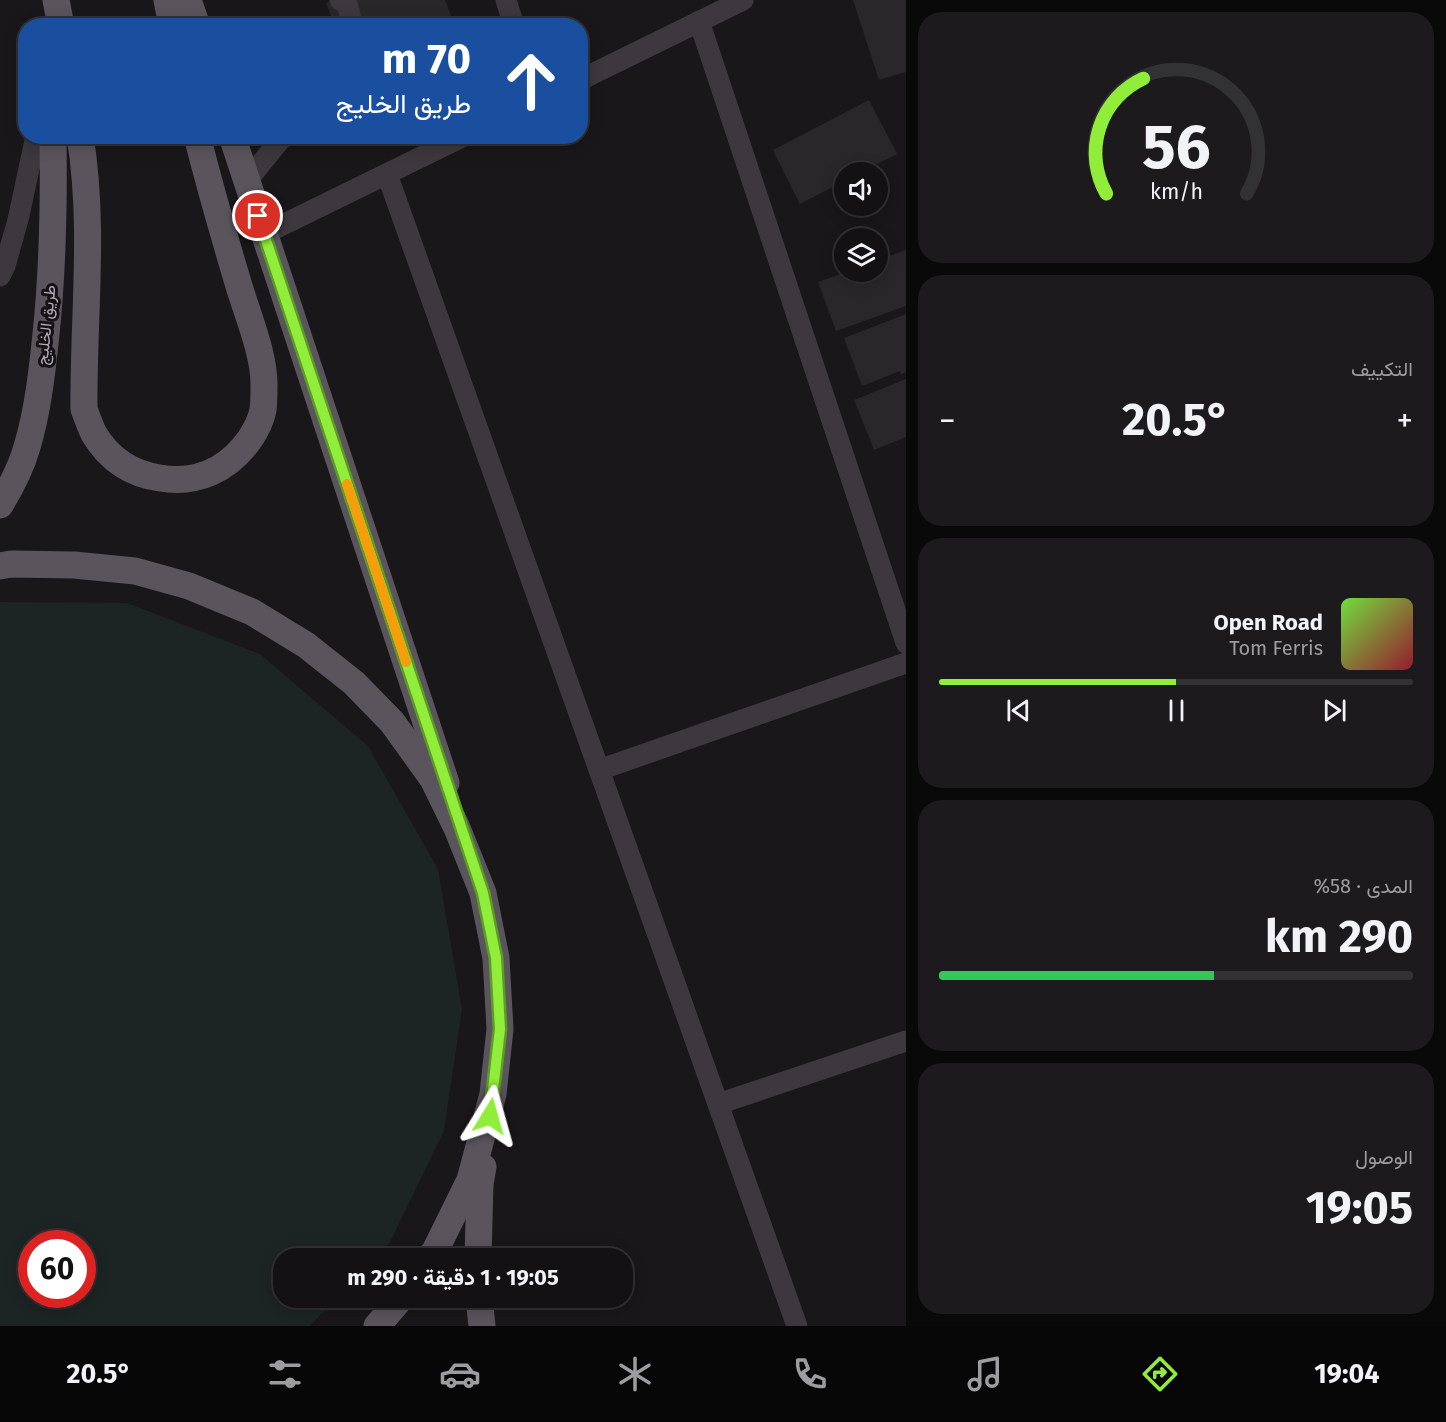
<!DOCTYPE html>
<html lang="ar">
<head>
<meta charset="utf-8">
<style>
	:root { --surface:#131113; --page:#1c1a1c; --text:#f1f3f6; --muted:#9d9da0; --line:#323133; --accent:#90ee3a }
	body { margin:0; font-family:"Fira Sans",Vazirmatn,sans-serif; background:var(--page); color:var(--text); direction:rtl; height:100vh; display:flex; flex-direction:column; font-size:22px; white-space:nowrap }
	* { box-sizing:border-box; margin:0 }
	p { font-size:20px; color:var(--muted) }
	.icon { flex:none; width:33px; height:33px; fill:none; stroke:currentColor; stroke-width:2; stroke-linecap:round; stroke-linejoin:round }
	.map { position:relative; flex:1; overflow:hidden; direction:ltr }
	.side { display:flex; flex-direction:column; gap:12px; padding:12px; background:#0a090a; width:540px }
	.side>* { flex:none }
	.guide { position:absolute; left:18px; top:18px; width:570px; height:126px; border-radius:24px; box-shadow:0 3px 15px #0003,0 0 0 2px var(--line); direction:rtl; background:#1a4fa0; color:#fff; overflow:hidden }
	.tools { position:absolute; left:834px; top:162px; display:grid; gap:12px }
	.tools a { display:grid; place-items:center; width:54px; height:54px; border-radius:50%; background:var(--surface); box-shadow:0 3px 15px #0003,0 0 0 2px var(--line); font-size:30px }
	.speed { position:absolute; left:18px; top:1230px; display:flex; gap:12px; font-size:30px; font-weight:700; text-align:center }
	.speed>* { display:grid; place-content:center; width:78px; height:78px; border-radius:50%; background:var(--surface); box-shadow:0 3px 15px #0003,0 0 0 2px var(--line); line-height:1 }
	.speed .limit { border:9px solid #d22; background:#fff; color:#111 }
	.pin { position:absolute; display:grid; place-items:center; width:51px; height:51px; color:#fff; margin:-26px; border:3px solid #fff; border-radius:50%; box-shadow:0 2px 6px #0007 }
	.me { position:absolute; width:66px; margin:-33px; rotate:8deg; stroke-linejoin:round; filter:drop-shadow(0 0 4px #0008) }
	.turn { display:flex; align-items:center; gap:21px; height:126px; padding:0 18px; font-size:27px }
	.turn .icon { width:78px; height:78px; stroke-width:2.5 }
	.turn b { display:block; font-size:42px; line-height:51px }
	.big { font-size:45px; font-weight:700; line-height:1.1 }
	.side .widget { flex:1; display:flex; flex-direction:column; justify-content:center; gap:9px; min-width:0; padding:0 21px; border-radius:24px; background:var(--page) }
	.side .dial { align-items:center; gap:0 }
	.dial svg { height:156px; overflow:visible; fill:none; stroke:var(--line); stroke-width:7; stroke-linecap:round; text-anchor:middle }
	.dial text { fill:var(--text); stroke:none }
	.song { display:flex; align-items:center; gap:18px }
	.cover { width:72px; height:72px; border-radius:9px; background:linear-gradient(135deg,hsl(100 70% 55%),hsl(350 70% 35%)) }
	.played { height:6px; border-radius:3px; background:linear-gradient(90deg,var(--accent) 50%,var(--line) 50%) }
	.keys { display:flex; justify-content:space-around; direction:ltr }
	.heat { display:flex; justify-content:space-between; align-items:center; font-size:33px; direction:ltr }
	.charge { height:9px; border-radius:4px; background:linear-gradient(90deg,#34c759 58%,var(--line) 0) }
	.trip { position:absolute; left:273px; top:1248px; width:360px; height:60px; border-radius:24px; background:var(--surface); box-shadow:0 3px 15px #0003,0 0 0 2px var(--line); font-weight:700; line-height:60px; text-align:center; direction:rtl }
	.tab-bar { display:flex; height:96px; justify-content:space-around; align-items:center; background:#080708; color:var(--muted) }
	.tab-bar .icon { width:42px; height:42px }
	.tab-bar .active { color:var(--accent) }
	.tab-bar b { font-size:27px; color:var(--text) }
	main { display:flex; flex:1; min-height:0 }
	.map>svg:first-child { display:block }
	.green { fill:#1d2424; fill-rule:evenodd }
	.building { fill:#2a272a }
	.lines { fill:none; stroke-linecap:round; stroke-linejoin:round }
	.minor { stroke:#3c383e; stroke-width:21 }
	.major { stroke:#5a545d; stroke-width:27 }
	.route-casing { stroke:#5e9b26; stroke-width:15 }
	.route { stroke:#90ee3a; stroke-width:10 }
	.slow { stroke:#f59e0b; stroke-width:10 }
	.labels { text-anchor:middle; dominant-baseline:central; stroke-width:6; stroke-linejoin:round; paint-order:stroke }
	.street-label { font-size:16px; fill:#b2aab9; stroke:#141214 }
</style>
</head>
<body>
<main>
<section class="side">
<div class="widget dial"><svg viewBox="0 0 100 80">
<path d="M14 69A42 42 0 1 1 86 69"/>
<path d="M14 69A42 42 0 0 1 33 10" stroke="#90ee3a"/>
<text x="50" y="56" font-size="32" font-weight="700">56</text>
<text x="50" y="72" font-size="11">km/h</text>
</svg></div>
<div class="widget"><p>التكييف</p>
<div class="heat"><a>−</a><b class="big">20.5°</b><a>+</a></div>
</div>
<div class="widget">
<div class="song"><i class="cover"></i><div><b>Open Road</b><p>Tom Ferris</p></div></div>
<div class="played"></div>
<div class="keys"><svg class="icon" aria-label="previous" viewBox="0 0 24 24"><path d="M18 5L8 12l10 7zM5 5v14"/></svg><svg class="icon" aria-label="pause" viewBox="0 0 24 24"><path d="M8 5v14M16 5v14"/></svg><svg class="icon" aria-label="next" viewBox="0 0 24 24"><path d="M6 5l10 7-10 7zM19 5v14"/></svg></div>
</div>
<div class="widget"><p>المدى · 58%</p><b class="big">290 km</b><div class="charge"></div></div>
<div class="widget"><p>الوصول</p><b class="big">19:05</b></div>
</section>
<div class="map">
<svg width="906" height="1326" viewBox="0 0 906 1326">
	<rect width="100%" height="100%" fill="#191719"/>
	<path class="green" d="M0,602L127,603L260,654L368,746L438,869L462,1009L444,1131L390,1242L374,1258H284V1298H337L310,1326H0ZM32,1244H82V1294H32Z"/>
	<g class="building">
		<polygon points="333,0 445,0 455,26 335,26 326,3"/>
		<polygon points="853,0 906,0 906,72 879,80"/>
		<polygon points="869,100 897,154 861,172 844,172 844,181 800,204 773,150"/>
		<polygon points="906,250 906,306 836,331 818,282 846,272 878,272 878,260"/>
		<polygon points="906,314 906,372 901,374 900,371 862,386 844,338"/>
		<polygon points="906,379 906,437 874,450 854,400"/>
	</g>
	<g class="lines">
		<g class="minor">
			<polyline points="340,0 347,4 353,26"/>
			<polyline points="506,0 514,26"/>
			<polyline points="699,21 906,643"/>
			<polyline points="580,80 743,0"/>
			<polyline points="387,174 797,1326"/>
			<polyline points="247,181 280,140 285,136"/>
			<polyline points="264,234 464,136"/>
			<polyline points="0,276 5,266 18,220 36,136"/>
			<polyline points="599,770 906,663"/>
			<polyline points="718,1104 906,1041"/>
		</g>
		<g class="major">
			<polyline points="56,0 61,26"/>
			<polyline points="167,0 172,26"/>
			<polyline points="188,0 197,26"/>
			<path d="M80,136C95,227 83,318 84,409C87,417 90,426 94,434C109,459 131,474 160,478C197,484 228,470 250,439C256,430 261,420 263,410C264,403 264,395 264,387C265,356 248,316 239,286C224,236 210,187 197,136"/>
			<polyline points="232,136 446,783"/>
			<path d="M0,505C11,487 21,468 27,447C38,410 42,372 46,334C53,268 54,202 53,136"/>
			<polyline points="0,566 11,564 74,565 135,571 189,586 252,612 306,645 354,683 392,722 433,779 457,828 483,893 496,958 500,1029 493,1094 470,1180 435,1251 429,1258"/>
			<polyline points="478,1258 480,1184 483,1167"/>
			<polyline points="479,1298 482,1326"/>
			<polyline points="377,1326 401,1298"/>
		</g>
	</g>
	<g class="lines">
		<g class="route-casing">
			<polyline id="route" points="258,216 483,893 496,958 500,1029 490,1116"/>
		</g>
		<use href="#route" class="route"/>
		<polyline class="slow" points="347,484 406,662"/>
	</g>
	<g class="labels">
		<g class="street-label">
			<text transform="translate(46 325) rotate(-84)">طريق الخليج</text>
		</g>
	</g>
</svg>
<div class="tools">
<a><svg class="icon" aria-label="sound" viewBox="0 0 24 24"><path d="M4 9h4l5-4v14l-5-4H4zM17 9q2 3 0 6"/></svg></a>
<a><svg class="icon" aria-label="layers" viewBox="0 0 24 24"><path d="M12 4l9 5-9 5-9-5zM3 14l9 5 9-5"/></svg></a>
</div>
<div class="speed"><div class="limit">60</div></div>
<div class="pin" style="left:258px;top:216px;background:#d93025"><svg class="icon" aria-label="arrive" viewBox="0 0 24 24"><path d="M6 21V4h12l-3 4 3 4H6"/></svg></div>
<svg class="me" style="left:490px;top:1116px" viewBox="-20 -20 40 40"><path d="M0-17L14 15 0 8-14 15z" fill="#90ee3a" stroke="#fff" stroke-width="4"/></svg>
<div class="trip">19:05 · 1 دقيقة · 290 m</div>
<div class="guide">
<div class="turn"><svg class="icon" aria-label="ahead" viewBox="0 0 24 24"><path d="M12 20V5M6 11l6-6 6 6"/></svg><div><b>70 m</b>طريق الخليج</div></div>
</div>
</div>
</main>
<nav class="tab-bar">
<b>19:04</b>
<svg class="icon active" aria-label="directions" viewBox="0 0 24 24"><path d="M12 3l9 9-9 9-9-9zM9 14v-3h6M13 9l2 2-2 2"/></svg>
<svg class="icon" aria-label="music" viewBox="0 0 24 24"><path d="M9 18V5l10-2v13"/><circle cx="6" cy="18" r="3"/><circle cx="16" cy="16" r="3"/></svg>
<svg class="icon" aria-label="phone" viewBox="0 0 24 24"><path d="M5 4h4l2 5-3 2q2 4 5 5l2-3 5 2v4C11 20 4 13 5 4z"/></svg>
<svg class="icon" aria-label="climate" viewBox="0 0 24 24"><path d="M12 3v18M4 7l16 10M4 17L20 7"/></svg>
<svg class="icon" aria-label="car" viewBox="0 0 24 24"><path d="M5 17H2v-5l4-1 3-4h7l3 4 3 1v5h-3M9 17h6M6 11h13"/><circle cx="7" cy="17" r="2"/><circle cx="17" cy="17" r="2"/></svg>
<svg class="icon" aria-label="filters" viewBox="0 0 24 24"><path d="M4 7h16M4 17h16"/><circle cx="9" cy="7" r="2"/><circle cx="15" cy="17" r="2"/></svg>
<b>20.5°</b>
</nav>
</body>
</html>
